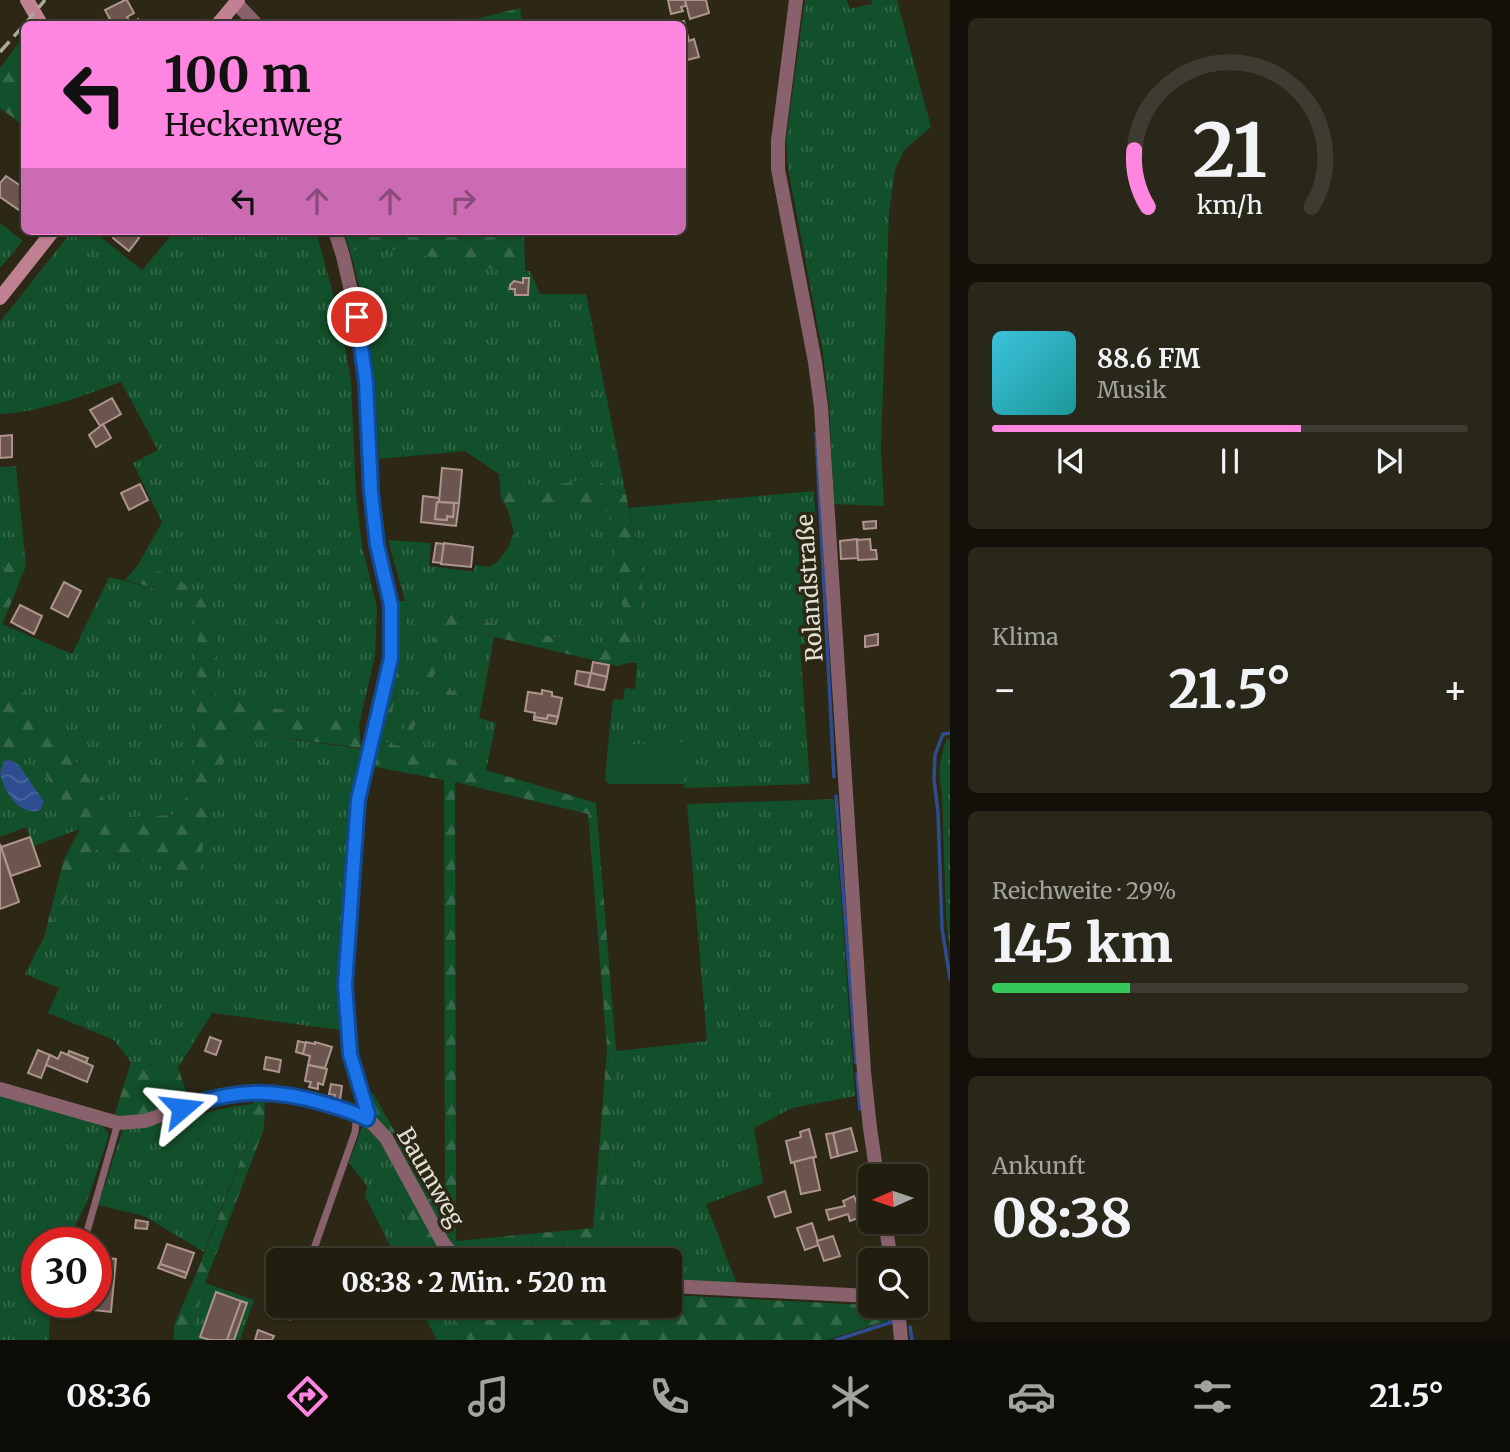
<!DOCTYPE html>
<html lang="de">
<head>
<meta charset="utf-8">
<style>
	:root { --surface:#211e10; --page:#292719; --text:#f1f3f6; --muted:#a2a29f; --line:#3e3c30; --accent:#fe86e0 }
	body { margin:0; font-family:Merriweather,serif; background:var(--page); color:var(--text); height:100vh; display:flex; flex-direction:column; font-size:26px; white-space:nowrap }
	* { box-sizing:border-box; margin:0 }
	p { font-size:23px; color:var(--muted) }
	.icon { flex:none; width:38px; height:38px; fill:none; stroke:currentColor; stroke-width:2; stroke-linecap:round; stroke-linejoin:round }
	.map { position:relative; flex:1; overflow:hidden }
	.drawer { display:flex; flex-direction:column; gap:18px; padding:18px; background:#121009; width:560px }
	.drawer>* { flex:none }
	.guide { position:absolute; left:21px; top:21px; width:665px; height:214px; border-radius:10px; box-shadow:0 2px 5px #0004,0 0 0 2px var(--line); background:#fe86e0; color:#111; overflow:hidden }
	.needle { width:46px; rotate:267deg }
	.fabs { position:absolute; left:858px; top:1164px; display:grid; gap:14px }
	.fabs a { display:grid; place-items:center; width:70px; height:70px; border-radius:10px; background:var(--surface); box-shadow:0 2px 5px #0004,0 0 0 2px var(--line); font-size:35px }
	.speed { position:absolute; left:21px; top:1227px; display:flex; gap:14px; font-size:35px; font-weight:700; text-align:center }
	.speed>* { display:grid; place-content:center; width:91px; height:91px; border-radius:50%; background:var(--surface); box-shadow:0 2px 5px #0004,0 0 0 2px var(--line); line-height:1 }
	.speed .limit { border:10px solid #d22; background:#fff; color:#111 }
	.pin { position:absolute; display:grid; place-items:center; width:60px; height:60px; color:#fff; margin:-30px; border:4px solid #fff; border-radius:50%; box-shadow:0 2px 7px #0007 }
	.me { position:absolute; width:77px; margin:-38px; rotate:73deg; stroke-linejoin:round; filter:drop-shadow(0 0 5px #0008) }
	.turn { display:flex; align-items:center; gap:24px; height:147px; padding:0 28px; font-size:32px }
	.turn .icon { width:91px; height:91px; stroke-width:2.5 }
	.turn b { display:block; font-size:49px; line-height:60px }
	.lanes { display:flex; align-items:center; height:66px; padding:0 28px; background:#0003; justify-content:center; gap:35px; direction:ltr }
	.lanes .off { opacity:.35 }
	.big { font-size:52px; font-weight:800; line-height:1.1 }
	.drawer .widget { flex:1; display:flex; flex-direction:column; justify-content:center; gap:10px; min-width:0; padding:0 24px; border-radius:10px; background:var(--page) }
	.drawer .dial { align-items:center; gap:0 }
	.dial svg { height:182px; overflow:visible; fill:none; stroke:var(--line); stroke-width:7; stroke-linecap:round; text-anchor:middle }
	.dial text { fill:var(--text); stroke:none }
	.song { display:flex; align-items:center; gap:21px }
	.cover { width:84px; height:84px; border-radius:10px; background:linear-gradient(135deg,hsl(190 70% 55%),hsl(180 70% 35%)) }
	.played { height:7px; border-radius:4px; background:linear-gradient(90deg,var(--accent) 65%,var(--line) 65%) }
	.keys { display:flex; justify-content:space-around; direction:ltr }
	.heat { display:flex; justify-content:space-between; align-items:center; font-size:38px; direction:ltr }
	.charge { height:10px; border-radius:5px; background:linear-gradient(90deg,#34c759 29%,var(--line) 0) }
	.trip { position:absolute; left:266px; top:1248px; width:416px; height:70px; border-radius:10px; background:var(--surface); box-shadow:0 2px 5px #0004,0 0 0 2px var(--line); font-weight:800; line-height:70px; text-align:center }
	.dock { display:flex; height:112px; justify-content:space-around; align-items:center; background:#0d0c06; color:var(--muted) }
	.dock .icon { width:49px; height:49px }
	.dock .on { color:var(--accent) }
	.dock b { font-size:32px; color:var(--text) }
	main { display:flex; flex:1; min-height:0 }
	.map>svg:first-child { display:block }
	.grass { fill:url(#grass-tufts) }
	.forest { fill:url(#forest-firs); fill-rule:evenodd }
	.pitch { fill:#124f2b }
	.water { fill:url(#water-waves) }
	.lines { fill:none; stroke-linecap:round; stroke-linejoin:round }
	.stream { stroke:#2e4d91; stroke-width:3.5 }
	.building { fill:#6c554e; stroke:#ad948c; stroke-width:2 }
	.lane { stroke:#89616c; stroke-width:7 }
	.street { stroke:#89616c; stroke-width:14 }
	.secondary { stroke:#c08193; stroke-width:14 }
	.rail { stroke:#adaa9c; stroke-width:3.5; stroke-dasharray:14 7; stroke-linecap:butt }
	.route-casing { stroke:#114b97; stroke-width:18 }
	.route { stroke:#1a73e8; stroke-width:12 }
	.labels { text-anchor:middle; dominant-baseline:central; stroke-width:7; stroke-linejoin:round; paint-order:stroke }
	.street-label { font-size:23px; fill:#e2e0d4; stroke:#2c2815 }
</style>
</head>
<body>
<main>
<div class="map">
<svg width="950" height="1340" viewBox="0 0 950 1340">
	<defs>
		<pattern id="grass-tufts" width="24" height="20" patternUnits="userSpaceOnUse" patternTransform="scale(1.75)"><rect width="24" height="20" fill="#124f2b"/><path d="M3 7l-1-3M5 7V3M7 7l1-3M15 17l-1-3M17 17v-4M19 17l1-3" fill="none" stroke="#346849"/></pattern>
		<pattern id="forest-firs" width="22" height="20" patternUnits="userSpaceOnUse" patternTransform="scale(1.75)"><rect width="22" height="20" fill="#124f2b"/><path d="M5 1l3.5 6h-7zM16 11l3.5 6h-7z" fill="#346849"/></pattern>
		<pattern id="water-waves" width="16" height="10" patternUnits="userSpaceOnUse" patternTransform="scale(1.75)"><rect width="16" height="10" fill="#2e4d91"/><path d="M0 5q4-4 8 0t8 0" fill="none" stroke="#4c66a0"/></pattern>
	</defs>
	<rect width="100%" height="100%" fill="#2c2815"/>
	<g class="grass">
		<polygon points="805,0 847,0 849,9 872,4 871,0 897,0 931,127 904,150 895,170 889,212 881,448 884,506 834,504 829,406 823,354 788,168 786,140"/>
		<polygon points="0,223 23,241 0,268"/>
		<path d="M72,231H93L142,270L175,231H316L340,320L351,381L356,494L362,546L377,607L375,656L359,725L215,696L218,627L173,575L138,565L162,522L133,463L158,450L121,382C82,396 41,412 0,414V322Z"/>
		<polygon points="389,249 505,271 530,271 540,294 586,294 626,495 592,479 533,489 499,474 465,451 379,459 375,382 366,314 350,250"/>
		<polygon points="0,467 9,467 15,545 0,581"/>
		<polygon points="814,491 823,642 800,645 810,784 685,788 684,784 608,745 613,699 623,700 625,688 635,689 637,663 628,663 640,612 643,579 629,508"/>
		<polygon points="600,505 609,515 624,616 614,650 445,613 398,746 385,742 406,653 405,601 388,540 431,543 429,566 474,572 475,565 488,567 497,562 508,548 514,532 508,511"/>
		<polygon points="109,577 165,591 184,603 198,629 196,754 190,793 172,815 119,818 19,687 0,674 0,630 2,624 72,654"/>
		<polygon points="453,627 494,637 479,718 496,723 486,770 406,746 428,696 455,703 460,694 431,683"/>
		<polygon points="227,730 361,749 353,798 341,1030 212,1013 178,1068 131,1062 114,1040 48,1013 59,988 25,974 44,937 95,849 198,875 212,796 225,759"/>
		<path d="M950,738V953L946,916L942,793C938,772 939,758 947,739Z"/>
		<polygon points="0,747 30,750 80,829 34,846 26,827 0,837"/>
		<polygon points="834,799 855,1096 792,1108 754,1128 763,1183 706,1204 737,1284 670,1280 670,1260 601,1260 616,1051 707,1041 687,804"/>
		<polygon points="0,1095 103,1126 109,1135 87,1202 67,1242 37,1242 37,1302 50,1302 49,1340 0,1340"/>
		<path d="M253,1104V1127L204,1252L144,1216L98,1205L123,1129C168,1126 209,1108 253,1104Z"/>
		<polygon points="363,1124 385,1147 402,1180 393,1190 426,1260 397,1260 365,1196 367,1186 349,1163"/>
		<polygon points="205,1283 254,1300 240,1340 193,1340 193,1327"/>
		<polygon points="419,1306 447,1306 463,1340 437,1340"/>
	</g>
	<g class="forest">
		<polygon points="520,8 522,24 456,24"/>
		<polygon points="24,36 24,123 21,124 0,108 0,68"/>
		<polygon points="343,231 524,231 525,271 505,271 389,249 350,250"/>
		<polygon points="16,466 26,566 0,630 0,581 15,545 9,467"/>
		<path d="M499,474L533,488L592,479L626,495L643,579L640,612L628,663L618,666L453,627L431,683L460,694L456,703L428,696L406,746L596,803L616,1051L601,1260H426L393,1189L409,1173L377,1123L367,1098L373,1093L445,1220L444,780L370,766L399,653V601H405L406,653L385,742L398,746L444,613L614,650L624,616L609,515L600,505L508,511L501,497ZM455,782L588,814L607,1048L593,1228L456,1241Z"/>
		<polygon points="138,565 173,575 200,596 218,627 216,696 359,725 361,748 227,730 225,759 212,796 198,875 95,849 44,937 64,859 80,829 30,750 0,747 0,674 19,687 119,818 172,815 190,793 196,754 198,629 184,603 165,591 125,580"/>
		<polygon points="131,1062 178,1068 190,1102 149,1114 114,1117"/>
		<polygon points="265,1098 264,1129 205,1283 193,1327 193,1340 174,1340 174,1325 197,1272 253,1128 253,1099"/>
		<polygon points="670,1295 888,1306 889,1320 827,1340 463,1340 447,1306 670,1306"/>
	</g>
	<polygon class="pitch" points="688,742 684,784 609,784 605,780 608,745"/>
	<path class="water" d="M10,760L19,765L44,802L40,810C20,817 4,792 0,773L4,761Z"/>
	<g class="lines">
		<g class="stream">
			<polyline points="816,433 834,777"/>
			<polyline points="950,733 943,734 935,755 934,780 938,812 942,928 950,979"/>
			<polyline points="836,796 856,1063"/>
			<polyline points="857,1074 860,1109"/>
			<polyline points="886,1306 890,1321"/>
			<polyline points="910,1327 912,1340"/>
			<polyline points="836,1340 892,1322"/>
		</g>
	</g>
	<g class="building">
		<polygon points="125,0 127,0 134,13 127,17 131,23 138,19 141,24 100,24 110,19 105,10"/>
		<polygon points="668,0 685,0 686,6 681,7 683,11 671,14"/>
		<polygon points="685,0 706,0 709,13 690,19"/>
		<polygon points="684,21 689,41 682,43 682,24 670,24"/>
		<polygon points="694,39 699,57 687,60 683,43"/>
		<polygon points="6,176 24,188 24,203 19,210 0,197 0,183"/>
		<polygon points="118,231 133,231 139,238 129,251 113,238"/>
		<polygon points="523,278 529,278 528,295 515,295 515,289 510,289 510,285 514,281 523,283"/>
		<polygon points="112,398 121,414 100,426 90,410"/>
		<polygon points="103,424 111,438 96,447 89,435"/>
		<polygon points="12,435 12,457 0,458 0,436"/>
		<polygon points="442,468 462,470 459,503 439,502"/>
		<polygon points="140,484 148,500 129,510 121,493"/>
		<polygon points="423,496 439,498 439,502 437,502 435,519 447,520 447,516 453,517 454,503 459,503 456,526 421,522"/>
		<polygon points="437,502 454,503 453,517 447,516 447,520 435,519"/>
		<polygon points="876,521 876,528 864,529 863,522"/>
		<polygon points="857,539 858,558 841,559 840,541"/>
		<polygon points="870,539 871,550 876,550 877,559 858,560 857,540"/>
		<polygon points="436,543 444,544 442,563 433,562"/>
		<polygon points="444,543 473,547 471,567 441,564"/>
		<polygon points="64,582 81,591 68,617 51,608"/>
		<polygon points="20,605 42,616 34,634 11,622"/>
		<polygon points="878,634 878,645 865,647 865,636"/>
		<polygon points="593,662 609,665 607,677 591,673"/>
		<polygon points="577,671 591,673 588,687 575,684"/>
		<polygon points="591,673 607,677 604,690 588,687"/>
		<polygon points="542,690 552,692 552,696 562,698 558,717 548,715 547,719 534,717 535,713 525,711 528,692 542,694"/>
		<polygon points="548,715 558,717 556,724 534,720 534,717 547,719"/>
		<polygon points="30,837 40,866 11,876 1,847"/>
		<polygon points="0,844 19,902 0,909"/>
		<polygon points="210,1037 221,1041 216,1055 205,1051"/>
		<polygon points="298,1041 306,1043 303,1054 296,1052"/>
		<polygon points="306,1042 315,1044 315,1042 332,1047 325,1068 308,1065 310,1056 303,1054"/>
		<polygon points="38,1050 50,1055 41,1078 28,1073"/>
		<polygon points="69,1051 88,1058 86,1063 68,1055"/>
		<polygon points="61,1052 93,1066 87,1082 46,1065 50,1055 58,1059"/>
		<polygon points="266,1057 281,1060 279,1072 264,1069"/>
		<polygon points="308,1065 327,1069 323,1085 318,1083 318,1089 309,1087 311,1082 305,1081"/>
		<polygon points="331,1084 342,1086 340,1100 334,1099 335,1095 329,1094"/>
		<polygon points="851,1128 857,1151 838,1156 833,1133"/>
		<polygon points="809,1129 816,1157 791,1163 786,1141 801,1137 800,1132"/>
		<polygon points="833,1133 838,1156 831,1158 826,1134"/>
		<polygon points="813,1157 820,1190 801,1194 794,1162"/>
		<polygon points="785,1191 791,1212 775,1217 768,1197"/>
		<polygon points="854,1196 862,1217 850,1221 848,1214 829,1220 826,1210 845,1206 843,1201"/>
		<polygon points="136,1220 148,1222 147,1229 135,1228"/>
		<polygon points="812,1223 819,1245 805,1250 797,1228"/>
		<polygon points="833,1236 840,1256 824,1261 817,1241"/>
		<polygon points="167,1244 194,1253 187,1273 160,1264"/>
		<polygon points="96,1257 116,1259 111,1312 85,1309 86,1302 96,1302"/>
		<polygon points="160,1264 187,1273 185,1278 158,1268"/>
		<polygon points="216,1292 241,1301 227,1340 210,1340 200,1337"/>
		<polygon points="241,1301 247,1303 234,1340 227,1340"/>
		<polygon points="59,1302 69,1302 68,1317 58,1315"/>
		<polygon points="69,1302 86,1302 85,1310 68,1308"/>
		<polygon points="258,1330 274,1336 272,1340 255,1340"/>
	</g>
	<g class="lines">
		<g class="lane">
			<polyline points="84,1242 118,1123"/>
			<polyline points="310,1260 355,1132 357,1114"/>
			<polyline points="290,1317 295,1306"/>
		</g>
		<g class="street">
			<polyline points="796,0 778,141 778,169 815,362 821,407 864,1072 870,1128 877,1176"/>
			<polyline points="236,3 256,24"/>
			<polyline points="335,231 343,256 357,317 366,382 371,490 377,545 391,605 391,658 358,800 345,985 350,1054 368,1114 367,1120"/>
			<polyline points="0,1089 118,1123 145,1121 200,1101 229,1094 256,1091 301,1097 357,1114 372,1123 386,1138 443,1243 457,1260"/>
			<polyline points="885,1222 891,1260"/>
			<polyline points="670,1286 870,1296"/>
			<polyline points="898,1306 901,1340"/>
		</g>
		<g class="secondary">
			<polyline points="27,0 41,24"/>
			<polyline points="218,24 238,0"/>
			<polyline points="0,298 53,231"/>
		</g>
		<g class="rail">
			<polyline points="25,24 45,0"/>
			<polyline points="0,52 24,25"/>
		</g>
	</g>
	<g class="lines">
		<g class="route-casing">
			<path id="route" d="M182,1108C235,1089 272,1088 326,1104C340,1108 354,1112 367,1119L368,1114L350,1054L345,985L358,800L391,658V605L377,545L371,491L366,382L357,317"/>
		</g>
		<use href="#route" class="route"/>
	</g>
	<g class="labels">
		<g class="street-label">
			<text transform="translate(809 588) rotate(-94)">Rolandstraße</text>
			<text transform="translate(431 1177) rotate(60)">Baumweg</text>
		</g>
	</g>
</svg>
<div class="fabs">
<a><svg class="needle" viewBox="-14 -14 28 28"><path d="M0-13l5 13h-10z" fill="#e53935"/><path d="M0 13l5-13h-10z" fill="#a2a29f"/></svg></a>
<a><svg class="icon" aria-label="search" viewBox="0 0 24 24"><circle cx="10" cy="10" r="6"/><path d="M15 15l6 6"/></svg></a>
</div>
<div class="speed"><div class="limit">30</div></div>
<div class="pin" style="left:357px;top:317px;background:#d93025"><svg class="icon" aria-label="arrive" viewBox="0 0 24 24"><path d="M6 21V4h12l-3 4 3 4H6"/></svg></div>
<svg class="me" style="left:182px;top:1108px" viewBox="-20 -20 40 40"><path d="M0-17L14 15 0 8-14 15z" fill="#1a73e8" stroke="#fff" stroke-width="4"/></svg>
<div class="trip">08:38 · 2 Min. · 520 m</div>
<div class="guide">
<div class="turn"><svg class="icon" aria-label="left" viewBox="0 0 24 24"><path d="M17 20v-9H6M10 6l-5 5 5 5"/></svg><div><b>100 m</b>Heckenweg</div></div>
<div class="lanes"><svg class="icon" aria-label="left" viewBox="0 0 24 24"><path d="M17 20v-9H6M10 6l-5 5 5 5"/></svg><svg class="icon off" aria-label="ahead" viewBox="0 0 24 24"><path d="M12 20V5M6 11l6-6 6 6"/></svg><svg class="icon off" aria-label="ahead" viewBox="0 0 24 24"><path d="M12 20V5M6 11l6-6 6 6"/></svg><svg class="icon off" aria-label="right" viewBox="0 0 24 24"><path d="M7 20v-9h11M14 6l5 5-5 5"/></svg></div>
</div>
</div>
<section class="drawer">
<div class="widget dial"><svg viewBox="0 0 100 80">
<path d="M14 69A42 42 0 1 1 86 69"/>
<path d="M14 69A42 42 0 0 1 8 44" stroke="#fe86e0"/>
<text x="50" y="56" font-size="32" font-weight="700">21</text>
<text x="50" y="72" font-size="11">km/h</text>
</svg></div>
<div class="widget">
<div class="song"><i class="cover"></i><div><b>88.6 FM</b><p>Musik</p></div></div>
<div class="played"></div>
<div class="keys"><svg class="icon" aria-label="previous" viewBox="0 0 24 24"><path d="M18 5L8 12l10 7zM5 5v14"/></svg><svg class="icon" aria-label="pause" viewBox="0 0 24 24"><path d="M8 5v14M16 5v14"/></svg><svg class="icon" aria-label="next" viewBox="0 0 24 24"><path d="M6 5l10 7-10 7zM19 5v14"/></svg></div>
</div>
<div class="widget"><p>Klima</p>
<div class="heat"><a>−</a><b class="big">21.5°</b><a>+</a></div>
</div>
<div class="widget"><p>Reichweite · 29%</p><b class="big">145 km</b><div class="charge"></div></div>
<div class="widget"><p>Ankunft</p><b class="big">08:38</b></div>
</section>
</main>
<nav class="dock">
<b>08:36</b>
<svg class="icon on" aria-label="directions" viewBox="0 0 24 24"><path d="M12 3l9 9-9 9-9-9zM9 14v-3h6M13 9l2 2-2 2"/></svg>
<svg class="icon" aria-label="music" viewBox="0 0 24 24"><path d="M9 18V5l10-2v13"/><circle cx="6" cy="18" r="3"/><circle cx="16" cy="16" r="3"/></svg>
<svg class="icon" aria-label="phone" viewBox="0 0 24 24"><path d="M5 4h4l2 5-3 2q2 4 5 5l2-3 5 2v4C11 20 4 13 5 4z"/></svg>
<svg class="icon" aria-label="climate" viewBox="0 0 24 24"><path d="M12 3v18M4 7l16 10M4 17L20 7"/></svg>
<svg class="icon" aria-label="car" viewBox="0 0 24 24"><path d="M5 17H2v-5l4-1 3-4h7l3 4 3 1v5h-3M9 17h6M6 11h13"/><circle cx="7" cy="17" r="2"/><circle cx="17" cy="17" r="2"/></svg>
<svg class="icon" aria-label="filters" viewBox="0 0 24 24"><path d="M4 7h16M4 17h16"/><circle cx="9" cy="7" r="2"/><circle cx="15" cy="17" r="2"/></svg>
<b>21.5°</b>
</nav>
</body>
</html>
